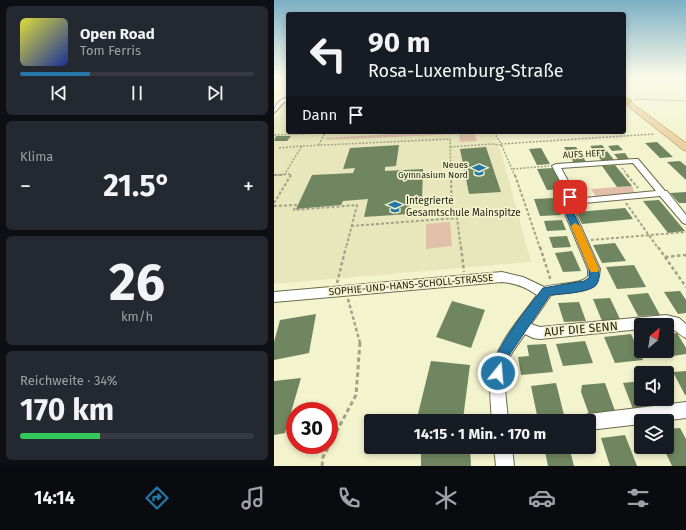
<!DOCTYPE html>
<html lang="de">
<head>
<meta charset="utf-8">
<style>
	:root { --surface:#171b24; --page:#242831; --text:#f1f3f6; --muted:#9ea1a6; --line:#363941; --accent:#2476a7 }
	body { margin:0; font-family:"Fira Sans",sans-serif; background:var(--page); color:var(--text); height:100vh; display:flex; flex-direction:column; font-size:15px; white-space:nowrap }
	* { box-sizing:border-box; margin:0 }
	p { font-size:13px; color:var(--muted) }
	.icon { flex:none; width:22px; height:22px; fill:none; stroke:currentColor; stroke-width:2; stroke-linecap:round; stroke-linejoin:round }
	.map { position:relative; flex:1; overflow:hidden }
	.side { display:flex; flex-direction:column; gap:6px; padding:6px; background:#0d0f14; width:274px }
	.side>* { flex:none }
	.top-card { position:absolute; left:12px; top:12px; width:340px; height:122px; border-radius:4px; box-shadow:0 2px 6px #0003; background:#171b24; color:var(--text); overflow:hidden }
	.needle { width:26px; rotate:29deg }
	.buttons { position:absolute; left:360px; top:318px; display:grid; gap:8px }
	.buttons a { display:grid; place-items:center; width:40px; height:40px; border-radius:4px; background:var(--surface); box-shadow:0 2px 6px #0003; font-size:20px }
	.speed { position:absolute; left:12px; top:402px; display:flex; gap:8px; font-size:20px; font-weight:700; text-align:center }
	.speed>* { display:grid; place-content:center; width:52px; height:52px; border-radius:50%; background:var(--surface); box-shadow:0 2px 6px #0003; line-height:1 }
	.speed .limit { border:6px solid #d22; background:#fff; color:#111 }
	.pin { position:absolute; display:grid; place-items:center; width:34px; height:34px; color:#fff; margin:-17px; border-radius:8px; box-shadow:0 2px 6px #0006 }
	.me { position:absolute; width:44px; margin:-22px; rotate:17deg; stroke-linejoin:round; filter:drop-shadow(0 0 3px #0008) }
	.turn { display:flex; align-items:center; gap:14px; height:84px; padding:0 16px; font-size:18px }
	.turn .icon { width:52px; height:52px; stroke-width:2.5 }
	.turn b { display:block; font-size:28px; line-height:34px }
	.then { display:flex; align-items:center; height:38px; padding:0 16px; background:#0003; gap:8px; font-size:15px }
	.big { font-size:30px; font-weight:700; line-height:1.1 }
	.side .card { flex:1; display:flex; flex-direction:column; justify-content:center; gap:6px; min-width:0; padding:0 14px; border-radius:6px; background:var(--page) }
	.side .dial { align-items:center; gap:0 }
	.dial b { font-size:52px; line-height:1 }
	.song { display:flex; align-items:center; gap:12px }
	.cover { width:48px; height:48px; border-radius:6px; background:linear-gradient(135deg,hsl(60 70% 55%),hsl(230 70% 35%)) }
	.played { height:4px; border-radius:2px; background:linear-gradient(90deg,var(--accent) 30%,var(--line) 30%) }
	.keys { display:flex; justify-content:space-around; direction:ltr }
	.heat { display:flex; justify-content:space-between; align-items:center; font-size:22px; direction:ltr }
	.charge { height:6px; border-radius:3px; background:linear-gradient(90deg,#34c759 34%,var(--line) 0) }
	.trip { position:absolute; left:90px; top:414px; width:232px; height:40px; border-radius:4px; background:var(--surface); box-shadow:0 2px 6px #0003; font-weight:700; line-height:40px; text-align:center }
	.tab-bar { display:flex; height:64px; justify-content:space-around; align-items:center; background:#090b0e; color:var(--muted) }
	.tab-bar .icon { width:28px; height:28px }
	.tab-bar .selected { color:var(--accent) }
	.tab-bar b { font-size:18px; color:var(--text) }
	main { display:flex; flex:1; min-height:0 }
	.map>svg:first-child { display:block }
	.built { fill:#e8e7bc }
	.green { fill:#e1bfa9 }
	.building { fill:#6f8660 }
	.lines { fill:none; stroke-linecap:round; stroke-linejoin:round }
	.minor-casing { stroke:#6c6b4b; stroke-width:2 }
	.major-casing { stroke:#9e824a; stroke-width:1 }
	.highway-casing { stroke:#9e824a; stroke-width:1 }
	.path-far4 { stroke:#a2a286; stroke-width:1; stroke-dasharray:1.5 1; stroke-linecap:butt }
	.path-far3 { stroke:#a2a286; stroke-width:1.5; stroke-dasharray:2 1.5; stroke-linecap:butt }
	.path-far2 { stroke:#a2a286; stroke-width:2; stroke-dasharray:3 2; stroke-linecap:butt }
	.path-far1 { stroke:#a2a286; stroke-width:2.5; stroke-dasharray:3.5 2.5; stroke-linecap:butt }
	.path { stroke:#a2a286; stroke-width:3; stroke-dasharray:4.5 3; stroke-linecap:butt }
	.minor { fill:#fff; fill-rule:evenodd }
	.major { fill:#ecd2a3; fill-rule:evenodd }
	.highway { fill:#e0b466; fill-rule:evenodd }
	.route { fill:#2476a7; stroke:#174d6d }
	.slow { fill:#f59e0b }
	.labels { text-anchor:middle; dominant-baseline:central; stroke-width:3.5; stroke-linejoin:round; paint-order:stroke }
	.far-street-label { font-size:9px; fill:#242416; stroke:#f3f3ce }
	.far-poi-label { font-size:9px; fill:#242416; stroke:#f3f3ce; text-anchor:end }
	.poi-label { font-size:10px; fill:#242416; stroke:#f3f3ce; text-anchor:start }
	.street-label { font-size:10px; fill:#242416; stroke:#f3f3ce }
	.near-street-label { font-size:12px; fill:#242416; stroke:#f3f3ce }
</style>
</head>
<body>
<main>
<section class="side">
<div class="card">
<div class="song"><i class="cover"></i><div><b>Open Road</b><p>Tom Ferris</p></div></div>
<div class="played"></div>
<div class="keys"><svg class="icon" aria-label="previous" viewBox="0 0 24 24"><path d="M18 5L8 12l10 7zM5 5v14"/></svg><svg class="icon" aria-label="pause" viewBox="0 0 24 24"><path d="M8 5v14M16 5v14"/></svg><svg class="icon" aria-label="next" viewBox="0 0 24 24"><path d="M6 5l10 7-10 7zM19 5v14"/></svg></div>
</div>
<div class="card"><p>Klima</p>
<div class="heat"><a>−</a><b class="big">21.5°</b><a>+</a></div>
</div>
<div class="card dial"><b>26</b><p>km/h</p></div>
<div class="card"><p>Reichweite · 34%</p><b class="big">170 km</b><div class="charge"></div></div>
</section>
<div class="map">
<svg width="412" height="466" viewBox="0 0 412 466">
	<rect width="100%" height="100%" fill="#f3f3ce"/>
	<polygon class="built" points="14,100 14,132 219,132 227,152 257,262 0,284 0,119 7,112 1,112 9,102"/>
	<g class="green">
		<polygon points="149,132 200,132 203,141 186,142 185,134 51,140 53,138"/>
		<polygon points="358,186 361,194 322,197 317,189"/>
		<polygon points="176,222 178,246 152,249 152,224"/>
	</g>
	<g class="building">
		<polygon points="2,136 17,136 13,141 0,141"/>
		<polygon points="383,142 399,157 386,158 371,143"/>
		<polygon points="125,145 122,166 111,167 111,171 149,169 148,202 136,203 135,214 90,217 94,199 69,201 67,205 22,209 38,175 79,173 81,168 69,169 76,148"/>
		<polygon points="328,145 341,161 328,161 316,146"/>
		<polygon points="344,145 349,150 338,151 334,146"/>
		<polygon points="212,147 227,192 195,194 186,149"/>
		<polygon points="290,147 302,147 313,163 300,163"/>
		<polygon points="267,148 276,164 263,165 255,149"/>
		<polygon points="351,153 355,159 344,159 340,154"/>
		<polygon points="406,161 412,166 412,180 393,162"/>
		<polygon points="341,165 358,186 343,187 328,166"/>
		<polygon points="279,168 290,189 273,190 263,169"/>
		<polygon points="412,192 412,203 405,203 396,193"/>
		<polygon points="280,198 287,215 266,216 260,199"/>
		<polygon points="385,200 411,231 394,233 369,201"/>
		<polygon points="351,208 359,219 308,224 302,212"/>
		<polygon points="288,220 292,230 273,231 270,221"/>
		<polygon points="293,236 297,247 279,248 275,237"/>
		<polygon points="341,243 352,261 328,263 319,245"/>
		<polygon points="298,251 307,271 289,272 281,253"/>
		<polygon points="360,265 372,287 343,289 332,267"/>
		<polygon points="406,291 412,300 412,313 404,314 390,292"/>
		<polygon points="374,293 386,315 364,316 353,295"/>
		<polygon points="336,298 346,319 328,321 319,299"/>
		<polygon points="178,301 211,310 197,348 162,337"/>
		<polygon points="305,302 312,321 290,322 284,303"/>
		<polygon points="42,314 35,353 0,360 0,342 6,320"/>
		<polygon points="393,331 395,334 403,333 412,348 412,354 392,357 389,351 393,351"/>
		<polygon points="357,334 369,360 341,363 330,337"/>
		<polygon points="311,341 319,363 289,366 282,344"/>
		<polygon points="272,344 279,372 247,375 244,357 255,356 253,345"/>
		<polygon points="157,361 196,365 189,419 144,414"/>
		<polygon points="412,371 412,395 411,395 399,372"/>
		<polygon points="27,378 11,433 0,435 0,381"/>
		<polygon points="367,381 367,399 389,399 392,405 359,409 349,383"/>
		<polygon points="282,383 290,415 280,416 277,420 264,420 257,386"/>
		<polygon points="331,383 341,411 315,414 307,392 308,385"/>
		<polygon points="406,428 412,439 412,466 398,466 389,447 393,447 393,429"/>
		<polygon points="351,435 363,466 336,466 327,438"/>
		<polygon points="147,447 196,447 197,466 147,466"/>
		<polygon points="270,447 295,447 300,466 274,466"/>
	</g>
	<g class="lines">
		<g class="minor-casing">
			<g id="minor">
				<path d="M14,97V101L10,102L0,113C0,104 6,100 14,97Z"/>
				<path d="M361,159H364L391,191H393L412,215V224L409,223L386,196L299,204V209L326,269C325,297 296,290 277,295L257,324L266,327L392,315L405,318L412,324V338C405,335 400,328 393,327V325H367V329L266,339L259,338L251,334C246,342 239,350 235,358C227,378 233,401 234,421H218C217,406 215,390 217,375C221,344 246,319 263,295C252,287 242,283 228,282L0,302V292L228,272L249,277L270,287C281,283 308,285 314,276V269L289,209L292,197L291,190L278,166L282,164ZM359,163L382,191L300,199L299,190L287,168Z"/>
				<polygon points="412,402 412,418 388,421 367,421 367,424 315,430 315,421 307,421 309,416 315,414"/>
				<polygon points="220,447 238,447 240,466 222,466"/>
			</g>
		</g>
		<g class="major-casing">
			<polygon id="major" points="350,97 412,143 412,151 409,150 350,103"/>
		</g>
		<g class="highway-casing">
			<polygon id="highway" points="350,98 357,100 358,102 354,105 350,104"/>
		</g>
		<polyline class="path-far4" points="361,99 412,101"/>
		<g class="path-far3">
			<polyline points="220,132 227,144"/>
			<polyline points="0,135 51,133"/>
			<polyline points="45,145 51,133"/>
			<polyline points="176,147 217,144 228,145"/>
			<polyline points="5,148 28,146"/>
			<polyline points="348,168 354,176"/>
			<polyline points="239,169 275,166"/>
			<polyline points="0,175 17,174 16,176"/>
			<polyline points="10,175 28,146 176,139 177,176"/>
			<polyline points="241,176 227,144 380,134"/>
		</g>
		<g class="path-far2">
			<polyline points="0,175 8,175"/>
			<polyline points="177,175 178,218"/>
			<polyline points="241,175 266,248"/>
			<polyline points="353,175 364,188"/>
			<polyline points="0,203 17,175"/>
			<polyline points="352,203 384,248"/>
			<polyline points="0,206 22,205 20,210 83,205 72,248"/>
			<polyline points="77,226 183,218 187,248"/>
			<polyline points="317,240 412,232"/>
		</g>
		<g class="path-far1">
			<polyline points="187,247 190,272"/>
			<polyline points="266,247 277,281"/>
			<polyline points="384,247 412,287"/>
			<polyline points="391,257 412,255"/>
			<polyline points="63,283 72,247"/>
			<polyline points="74,299 86,343"/>
		</g>
		<polyline class="path" points="48,466 49,457 82,395 86,342"/>
		<use href="#minor" class="minor"/>
		<use href="#major" class="major"/>
		<use href="#highway" class="highway"/>
	</g>
	<linearGradient id="sky" x2="0" y2="1"><stop stop-color="#7cafc4"/><stop offset="0.54" stop-color="#fafae9"/><stop offset="1" stop-color="#fafae9" stop-opacity="0"/></linearGradient>
	<rect width="412" height="141" fill="url(#sky)"/>
	<path class="route" d="M296,194L299,197L298,209L325,269C325,275 326,283 320,287C310,293 287,294 276,295L236,354L232,361L228,378L224,379L219,378C211,358 256,305 269,288L310,281L315,278V269L290,209L292,197Z"/>
	<polygon class="slow" points="301,223 306,226 325,269 324,272 317,272 315,269 297,226"/>
	<defs>
		<g id="school-bare" transform="scale(1.08)"><path d="M0-5L7-2L0 1L-7-2ZM-4 1L0 2.5L4 1V4Q0 6-4 4Z" fill="#2476a7" stroke="#f3f3ce" stroke-width="2.5" paint-order="stroke"/></g>
	</defs>
	<g fill-rule="evenodd">
		<use href="#school-bare" x="205" y="170"/>
		<use href="#school-bare" x="121" y="207"/>
	</g>
	<g class="labels">
		<g class="far-street-label">
			<text transform="translate(310 154) rotate(-3)">AUFS HEFT</text>
		</g>
		<g class="far-poi-label">
			<text x="194" y="165">Neues<tspan x="194" dy="10">Gymnasium Nord</tspan></text>
		</g>
		<g class="poi-label">
			<text x="132" y="201">Integrierte<tspan x="132" dy="12">Gesamtschule Mainspitze</tspan></text>
		</g>
		<g class="street-label">
			<text transform="translate(137 285) rotate(-5)">SOPHIE-UND-HANS-SCHOLL-STRASSE</text>
		</g>
		<g class="near-street-label">
			<text transform="translate(307 329) rotate(-5)">AUF DIE SENN</text>
		</g>
	</g>
</svg>
<div class="buttons">
<a><svg class="needle" viewBox="-14 -14 28 28"><path d="M0-13l5 13h-10z" fill="#e53935"/><path d="M0 13l5-13h-10z" fill="#9ea1a6"/></svg></a>
<a><svg class="icon" aria-label="sound" viewBox="0 0 24 24"><path d="M4 9h4l5-4v14l-5-4H4zM17 9q2 3 0 6"/></svg></a>
<a><svg class="icon" aria-label="layers" viewBox="0 0 24 24"><path d="M12 4l9 5-9 5-9-5zM3 14l9 5 9-5"/></svg></a>
</div>
<div class="speed"><div class="limit">30</div></div>
<div class="pin" style="left:296px;top:197px;background:#d93025"><svg class="icon" aria-label="arrive" viewBox="0 0 24 24"><path d="M6 21V4h12l-3 4 3 4H6"/></svg></div>
<svg class="me" style="left:224px;top:373px" viewBox="-20 -20 40 40"><circle r="17" fill="#2476a7" stroke="#fff" stroke-width="3"/><path d="M0-11L8 9 0 5-8 9z" fill="#fff"/></svg>
<div class="trip">14:15 · 1 Min. · 170 m</div>
<div class="top-card">
<div class="turn"><svg class="icon" aria-label="left" viewBox="0 0 24 24"><path d="M17 20v-9H6M10 6l-5 5 5 5"/></svg><div><b>90 m</b>Rosa-Luxemburg-Straße</div></div>
<div class="then">Dann<svg class="icon" aria-label="arrive" viewBox="0 0 24 24"><path d="M6 21V4h12l-3 4 3 4H6"/></svg></div>
</div>
</div>
</main>
<nav class="tab-bar">
<b>14:14</b>
<svg class="icon selected" aria-label="directions" viewBox="0 0 24 24"><path d="M12 3l9 9-9 9-9-9zM9 14v-3h6M13 9l2 2-2 2"/></svg>
<svg class="icon" aria-label="music" viewBox="0 0 24 24"><path d="M9 18V5l10-2v13"/><circle cx="6" cy="18" r="3"/><circle cx="16" cy="16" r="3"/></svg>
<svg class="icon" aria-label="phone" viewBox="0 0 24 24"><path d="M5 4h4l2 5-3 2q2 4 5 5l2-3 5 2v4C11 20 4 13 5 4z"/></svg>
<svg class="icon" aria-label="climate" viewBox="0 0 24 24"><path d="M12 3v18M4 7l16 10M4 17L20 7"/></svg>
<svg class="icon" aria-label="car" viewBox="0 0 24 24"><path d="M5 17H2v-5l4-1 3-4h7l3 4 3 1v5h-3M9 17h6M6 11h13"/><circle cx="7" cy="17" r="2"/><circle cx="17" cy="17" r="2"/></svg>
<svg class="icon" aria-label="filters" viewBox="0 0 24 24"><path d="M4 7h16M4 17h16"/><circle cx="9" cy="7" r="2"/><circle cx="15" cy="17" r="2"/></svg>
</nav>
</body>
</html>
